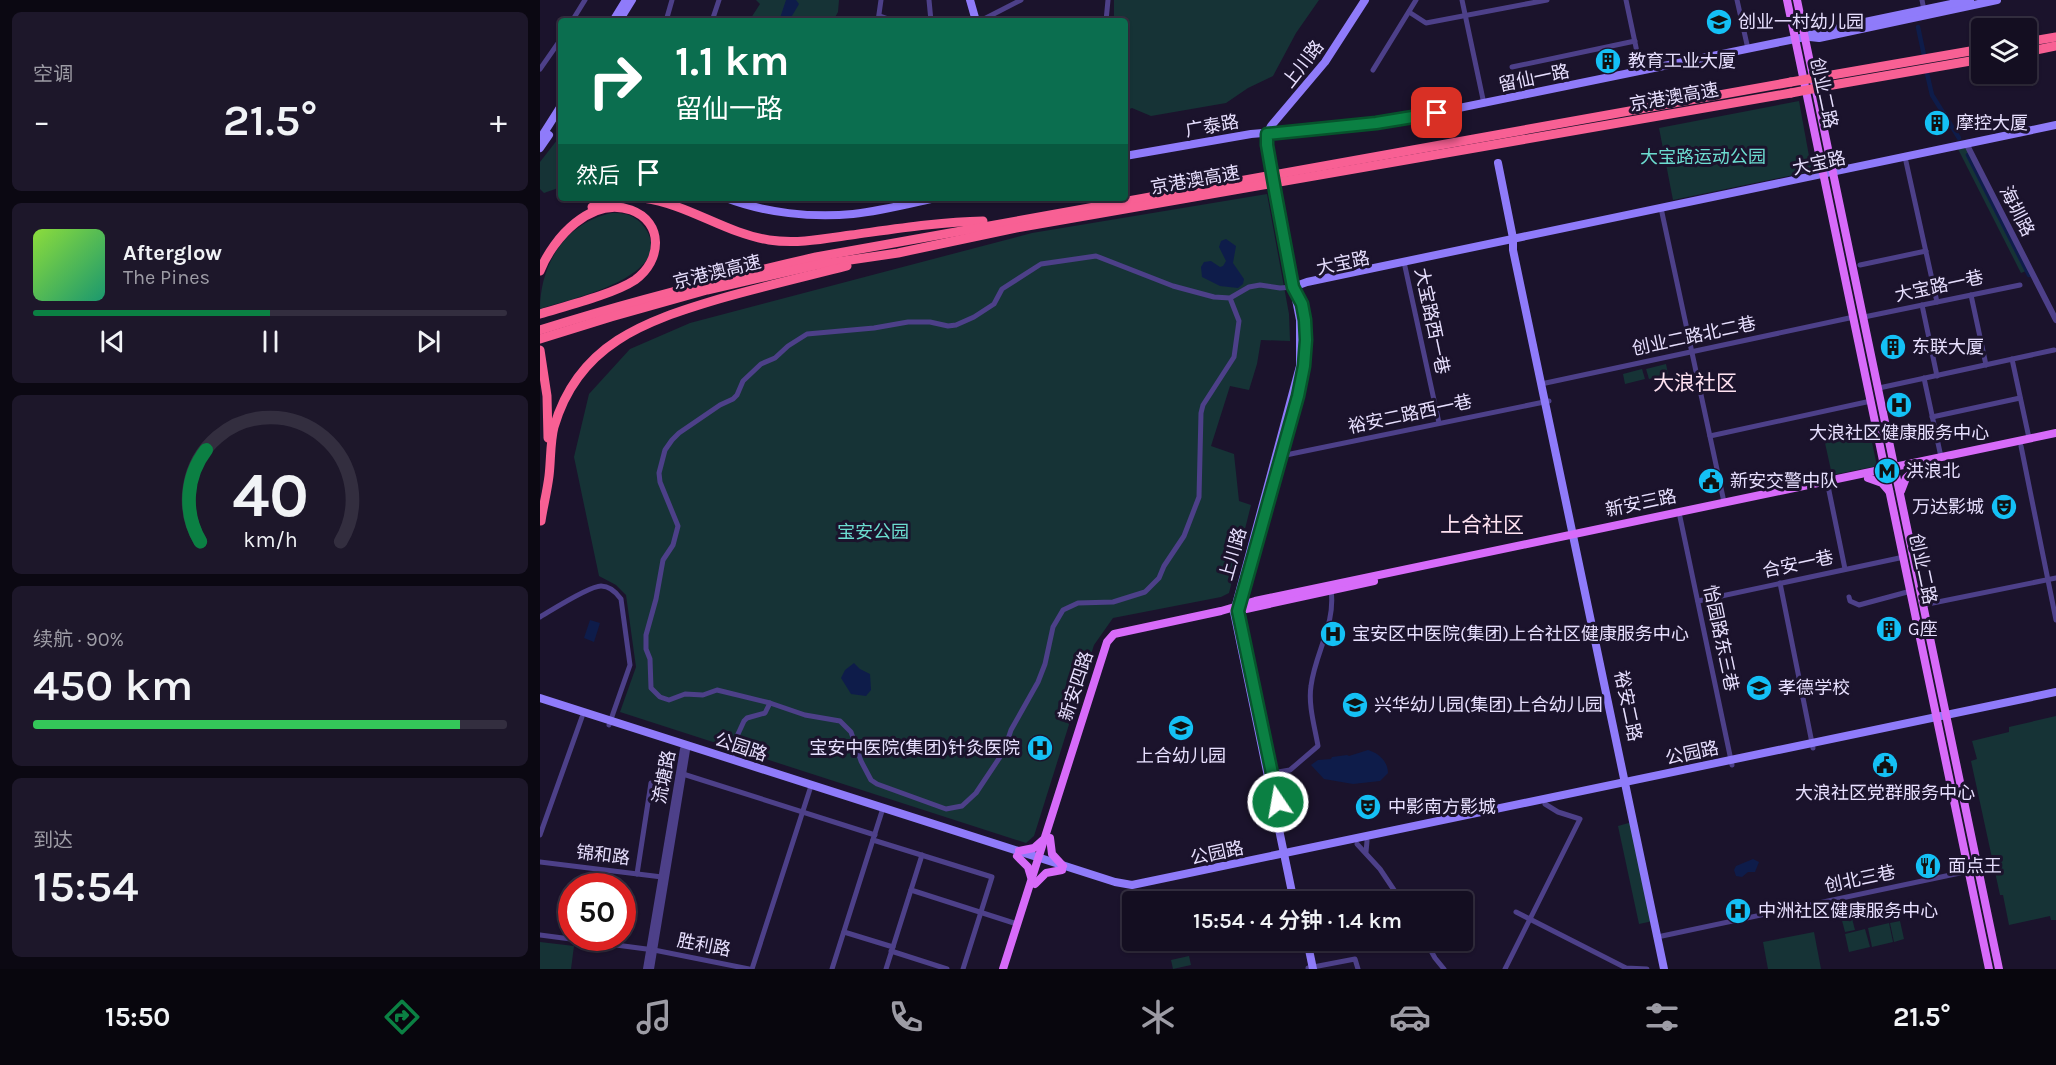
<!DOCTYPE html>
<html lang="zh">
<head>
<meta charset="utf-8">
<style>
	:root { --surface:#140e21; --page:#1d172a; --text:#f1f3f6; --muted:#9d9ca5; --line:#332e3f; --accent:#0b8043 }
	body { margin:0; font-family:Karla,"Noto Sans SC",sans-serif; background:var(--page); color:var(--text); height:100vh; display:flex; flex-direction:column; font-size:22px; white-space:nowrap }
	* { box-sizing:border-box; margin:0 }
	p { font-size:20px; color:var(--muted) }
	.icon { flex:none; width:33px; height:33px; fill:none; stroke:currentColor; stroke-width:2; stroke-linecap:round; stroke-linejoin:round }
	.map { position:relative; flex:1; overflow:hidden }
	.sheet { display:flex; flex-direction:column; gap:12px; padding:12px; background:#0b0812; width:540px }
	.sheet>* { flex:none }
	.guide { position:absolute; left:18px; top:18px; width:570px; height:183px; border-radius:6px; box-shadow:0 2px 4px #0004,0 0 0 2px var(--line); background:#0b6e4f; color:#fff; overflow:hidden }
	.controls { position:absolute; left:1431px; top:18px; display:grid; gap:12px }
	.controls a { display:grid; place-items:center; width:66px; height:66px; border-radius:6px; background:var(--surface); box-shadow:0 2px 4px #0004,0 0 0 2px var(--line); font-size:30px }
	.speed { position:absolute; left:18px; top:873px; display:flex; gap:12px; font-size:30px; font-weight:700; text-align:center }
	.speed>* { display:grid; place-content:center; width:78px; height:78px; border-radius:50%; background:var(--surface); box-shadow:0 2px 4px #0004,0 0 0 2px var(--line); line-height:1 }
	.speed .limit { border:9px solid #d22; background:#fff; color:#111 }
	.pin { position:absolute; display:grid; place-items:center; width:51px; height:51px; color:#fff; margin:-26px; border-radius:12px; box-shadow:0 3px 9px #0006 }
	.me { position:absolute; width:66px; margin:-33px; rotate:348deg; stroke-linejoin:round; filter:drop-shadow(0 0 4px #0008) }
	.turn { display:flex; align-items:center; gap:21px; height:126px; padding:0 18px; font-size:27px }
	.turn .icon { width:78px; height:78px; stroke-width:2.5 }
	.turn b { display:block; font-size:42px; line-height:51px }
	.then { display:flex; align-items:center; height:57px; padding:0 18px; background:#0003; gap:12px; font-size:22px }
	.big { font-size:45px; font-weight:600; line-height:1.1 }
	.sheet .card { flex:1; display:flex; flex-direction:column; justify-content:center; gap:9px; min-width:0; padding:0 21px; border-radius:9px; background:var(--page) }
	.sheet .dial { align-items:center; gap:0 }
	.dial svg { height:156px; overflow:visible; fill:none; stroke:var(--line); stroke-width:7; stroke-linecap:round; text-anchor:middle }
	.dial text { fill:var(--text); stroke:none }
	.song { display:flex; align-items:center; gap:18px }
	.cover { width:72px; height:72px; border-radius:9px; background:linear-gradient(135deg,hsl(90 70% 55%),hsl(160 70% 35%)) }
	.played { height:6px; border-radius:3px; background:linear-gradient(90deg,var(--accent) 50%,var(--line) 50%) }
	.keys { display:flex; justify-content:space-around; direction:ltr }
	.heat { display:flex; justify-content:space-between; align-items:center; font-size:33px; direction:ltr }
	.charge { height:9px; border-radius:4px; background:linear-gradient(90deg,#34c759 90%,var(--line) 0) }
	.trip { position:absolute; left:582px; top:891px; width:351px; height:60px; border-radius:6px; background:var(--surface); box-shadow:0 2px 4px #0004,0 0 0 2px var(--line); font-weight:600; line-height:60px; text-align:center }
	.menu { display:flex; height:96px; justify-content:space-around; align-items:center; background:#08060d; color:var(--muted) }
	.menu .icon { width:42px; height:42px }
	.menu .selected { color:var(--accent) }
	.menu b { font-size:27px; color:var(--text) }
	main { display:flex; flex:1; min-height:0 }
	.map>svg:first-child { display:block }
	.green { fill:#163336 }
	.water { fill:#0e1c4a }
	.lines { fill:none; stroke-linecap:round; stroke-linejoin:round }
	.canal { stroke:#0e1c4a; stroke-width:4.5 }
	.minor { stroke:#4d4089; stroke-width:5 }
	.tertiary { stroke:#4d4089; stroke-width:6 }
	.secondary { stroke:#8f7bfa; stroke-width:8 }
	.primary { stroke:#d76bf9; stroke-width:8 }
	.motorway { stroke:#f86094; stroke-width:9 }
	.secondary-bridge { stroke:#8f7bfa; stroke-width:8 }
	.motorway-bridge { stroke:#f86094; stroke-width:9 }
	.route-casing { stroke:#07532c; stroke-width:15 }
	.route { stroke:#0b8043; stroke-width:10 }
	.labels { text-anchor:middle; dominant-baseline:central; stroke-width:6; stroke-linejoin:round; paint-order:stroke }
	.poi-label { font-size:18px; fill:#e7dffe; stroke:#1b132c; text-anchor:start }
	.street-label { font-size:18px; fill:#e7dffe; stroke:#1b132c }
	.park-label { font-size:18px; fill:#6cddd0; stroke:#1b132c }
	.quarter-label { font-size:21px; fill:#fee1f0; stroke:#1b132c }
</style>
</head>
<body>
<main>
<section class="sheet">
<div class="card"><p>空调</p>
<div class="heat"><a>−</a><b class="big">21.5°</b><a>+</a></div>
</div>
<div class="card">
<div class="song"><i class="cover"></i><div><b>Afterglow</b><p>The Pines</p></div></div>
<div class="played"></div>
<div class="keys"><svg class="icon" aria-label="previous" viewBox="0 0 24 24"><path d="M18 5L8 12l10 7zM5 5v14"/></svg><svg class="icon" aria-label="pause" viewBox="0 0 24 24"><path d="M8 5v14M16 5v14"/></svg><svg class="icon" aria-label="next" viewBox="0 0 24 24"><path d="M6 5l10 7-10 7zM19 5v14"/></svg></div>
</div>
<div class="card dial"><svg viewBox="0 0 100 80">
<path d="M14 69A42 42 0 1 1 86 69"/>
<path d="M14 69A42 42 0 0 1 17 22" stroke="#0b8043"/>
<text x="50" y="56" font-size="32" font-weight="700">40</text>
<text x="50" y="72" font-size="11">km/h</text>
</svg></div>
<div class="card"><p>续航 · 90%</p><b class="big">450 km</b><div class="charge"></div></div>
<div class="card"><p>到达</p><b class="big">15:54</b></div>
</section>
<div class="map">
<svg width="1516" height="969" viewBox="0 0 1516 969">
	<rect width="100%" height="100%" fill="#1b132c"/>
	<g class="green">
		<polygon points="216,0 299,0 298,12 293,21 209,21 220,4"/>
		<polygon points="574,0 779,0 756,33 733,76 708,88 686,103 611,116 592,108 585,111 585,21 574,21"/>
		<polygon points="1259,101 1271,167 1268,172 1133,200 1119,128"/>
		<polygon points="21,135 21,187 4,193 0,189 0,162"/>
		<polygon points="1428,147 1491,269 1481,273 1418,149"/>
		<polygon points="727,194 749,314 750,341 721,340 717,364 709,390 690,386 671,446 694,454 699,501 711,505 689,593 681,597 573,618 554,645 494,836 486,843 80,712 96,667 86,595 76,585 59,576 34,457 49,394 90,349 150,323 492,233"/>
		<path d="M72,213C87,212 99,217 107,231C133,278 29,299 0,309C0,264 26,222 72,213Z"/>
		<polygon points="1126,364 1128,374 1109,379 1106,369"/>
		<polygon points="1102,369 1105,379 1085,384 1083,374"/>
		<polygon points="1330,433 1337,466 1292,475 1285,443"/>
		<polygon points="1516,716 1516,920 1511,920 1510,916 1469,925 1463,895 1460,895 1431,761 1437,759 1432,741 1469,732 1469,727"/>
		<polygon points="1092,822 1113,921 1099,924 1078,826"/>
		<polygon points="1310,911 1315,930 1305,932 1300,913"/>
		<polygon points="1360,921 1364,939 1354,942 1350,923"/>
		<polygon points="1349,923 1353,942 1332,947 1328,928"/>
		<polygon points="1325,929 1330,947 1309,952 1305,934"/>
		<polygon points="1274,932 1281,969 1228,969 1223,942"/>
		<polygon points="0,942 34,946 31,969 0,969"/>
		<polygon points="649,956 651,965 633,969 631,960"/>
	</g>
	<g class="water">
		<polygon points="246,0 256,0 259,4 249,21 244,21 240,18"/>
		<polygon points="686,239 696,246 693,263 704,279 703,284 698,288 680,286 662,277 661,267 664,262 671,261 680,267 683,266 686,261 679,247 681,241"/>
		<polygon points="50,620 60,623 54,642 44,638"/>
		<polygon points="314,663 320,669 330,674 331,690 326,696 311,694 301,678 305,670"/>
		<path d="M828,750C839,753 848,762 848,773L840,781L813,784L784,779L771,765L778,760L791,759L792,757L807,755L809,756Z"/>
		<polygon points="1213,859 1219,862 1215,872 1208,872 1202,877 1196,876 1194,870 1196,866"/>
	</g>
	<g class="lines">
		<g class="canal">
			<polyline points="1378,27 1385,60"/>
			<polyline points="1386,69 1392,95 1419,138"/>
			<polyline points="1428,155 1489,275"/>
		</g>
		<g class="minor">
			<polyline points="389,0 391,21"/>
			<polyline points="922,0 944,104"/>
			<polyline points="1086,0 1101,71"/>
			<polyline points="1197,0 1208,49"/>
			<polyline points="1382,0 1384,10"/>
			<polyline points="869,12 886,23 1007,0"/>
			<polyline points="340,16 354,21"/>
			<polyline points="32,21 45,0"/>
			<polyline points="126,21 132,0"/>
			<polyline points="172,21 179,0"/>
			<polyline points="338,21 341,0"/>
			<polyline points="440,21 481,0"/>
			<polyline points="566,21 568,0"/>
			<polyline points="972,67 1095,41"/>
			<polyline points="0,69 21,39"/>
			<polyline points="833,70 876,0"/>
			<polyline points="1365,157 1397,302"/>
			<polyline points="1121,208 1184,502"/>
			<polyline points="864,262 899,423"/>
			<polyline points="1320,265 1386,251"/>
			<polyline points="1431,295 1446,365"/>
			<polyline points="690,298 699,321 694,357 663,405 661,413 659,497 644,536 624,566 619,578 605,592 573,602 538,603 523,610 513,627 505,664 498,682 471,730 464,751 436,793 422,806 406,809 337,784 331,780 321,761 311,732 300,721 265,715 230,703 177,690 163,695 145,694 129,700 120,697 111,688 110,659 106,649 106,635 116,599 123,560 133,545 138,526 120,482 119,473 125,450 132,440 139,433 180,405 193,399 197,395 203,381 221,364 235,358 248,346 267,334 334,328 368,322 390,322 408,326 416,325 434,317 454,304 462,289 501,264 556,256 633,286 674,297 690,298 709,287 720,285 740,288 753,287"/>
			<polyline points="1382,305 1397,376"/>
			<polyline points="1324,317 1480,285"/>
			<polyline points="1472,359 1489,438"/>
			<polyline points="1384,378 1401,457"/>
			<polyline points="1001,384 1314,317"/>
			<polyline points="1339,388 1514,350"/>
			<polyline points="1392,417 1480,398"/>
			<polyline points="1170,436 1331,401"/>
			<polyline points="1481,446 1516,620"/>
			<polyline points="736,457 1009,401"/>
			<polyline points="1288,486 1305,569"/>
			<polyline points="1140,517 1192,765"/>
			<polyline points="1240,583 1273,748"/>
			<polyline points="1309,597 1310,601 1319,605 1371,591"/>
			<polyline points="1158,601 1364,557"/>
			<polyline points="1383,605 1516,578"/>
			<path d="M0,617C12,610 49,586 61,586C70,586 76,592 81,599L90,665L69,725"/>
			<polyline points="191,759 198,734 204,721 207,718 225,713 230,703"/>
			<polyline points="143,774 335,835"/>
			<path d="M728,776L732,773L750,770L778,746C775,728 768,705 771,686C775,653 796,624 791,590"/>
			<polyline points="0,835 42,717"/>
			<polyline points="333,840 452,877 423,969"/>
			<polyline points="817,844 840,869 862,902"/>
			<polyline points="826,852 827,841"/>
			<polyline points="0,862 122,877"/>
			<polyline points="97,874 111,783"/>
			<polyline points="371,890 477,924"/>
			<polyline points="976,912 1086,968 1107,969"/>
			<polyline points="304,932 353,947"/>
			<polyline points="0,935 114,950 209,969"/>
			<polyline points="1122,936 1420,873"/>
			<polyline points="885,940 895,958 904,969"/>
			<polyline points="765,950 806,940"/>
			<polyline points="351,951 407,969"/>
			<polyline points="768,968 815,959 818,969"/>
			<polyline points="212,969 270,789"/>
			<polyline points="292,969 343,808"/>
			<polyline points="346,969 382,855"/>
			<polyline points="965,969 1040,819 1018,812 1005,804"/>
		</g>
		<g class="tertiary">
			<polyline points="1428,147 1516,320"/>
			<polyline points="106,969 143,749 146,745"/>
			<polyline points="111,969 147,750 146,745"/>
		</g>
		<g class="secondary">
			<polyline points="430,0 436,21"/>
			<polyline points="73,21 86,0"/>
			<polyline points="79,21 92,0"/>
			<polyline points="1270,37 1279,38 1457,0"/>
			<polyline points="0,139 21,106"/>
			<polyline points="727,145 727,134 731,126 785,62 825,0"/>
			<polyline points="0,148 9,135"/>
			<polyline points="585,156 711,134 836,123 875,117 1265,37 1277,32 1430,0"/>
			<polyline points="958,163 973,238 973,250 1124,969"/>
			<polyline points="736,196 760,320 760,366 694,612 754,902"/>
			<path d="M186,198C225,213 272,218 313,214C341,211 368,204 395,198"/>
			<polyline points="753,287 767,282 1516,125"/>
			<polyline points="0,698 575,882 592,885 1516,692"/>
			<polyline points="767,940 773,969"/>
		</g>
		<g class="primary">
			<polyline points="1247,0 1449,969"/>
			<polyline points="1257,0 1459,969"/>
			<polyline points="1328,478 1342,483 1349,491"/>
			<polyline points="1361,491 1366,478 1378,467"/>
			<polyline points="706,609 834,581"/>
			<polyline points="510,838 512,854 523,866"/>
			<polyline points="479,851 494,848 503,840"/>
			<polyline points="477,856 488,867 491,877"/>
			<polyline points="495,884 506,873 522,870"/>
			<polyline points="463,969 567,642 574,634 681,611 715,601 1516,433"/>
		</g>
		<g class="motorway">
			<polyline points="1486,42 1516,37"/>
			<polyline points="1486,52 1516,46"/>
			<polyline points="1286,76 1442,49"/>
			<polyline points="1287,86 1442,59"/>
			<path d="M103,198C148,204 185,233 229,240C257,244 283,239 311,235C355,229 399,222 443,221"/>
			<polyline points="52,207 84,198"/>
			<path d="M0,271C13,238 51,196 91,210C124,222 122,261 95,280C74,294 26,306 0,314"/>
			<path d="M0,330C91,301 183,278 276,257L1251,82"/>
			<polyline points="0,339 71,317 167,290 276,265 358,253 476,228 1251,93"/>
			<polyline points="0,350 7,396 8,438"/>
			<path d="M1,521C3,507 7,492 9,476C11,460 10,443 14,427C38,344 105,321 179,299C221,287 264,277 307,266"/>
		</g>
		<polyline class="secondary-bridge" points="727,145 736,196"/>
		<g class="motorway-bridge">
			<polyline points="1251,82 1286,76"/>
			<polyline points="1251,93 1287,86"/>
		</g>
	</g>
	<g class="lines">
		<g class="route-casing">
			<polyline id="route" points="738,802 698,611 758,396 764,366 766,340 765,320 762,304 753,287 736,196 727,145 727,134 836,123 897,113"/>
		</g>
		<use href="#route" class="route"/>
	</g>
	<defs>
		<g id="school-disc" transform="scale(1.35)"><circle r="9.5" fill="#14c0f5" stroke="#1b132c"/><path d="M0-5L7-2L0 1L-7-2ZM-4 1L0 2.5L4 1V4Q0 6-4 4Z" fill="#111"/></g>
		<g id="building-disc" transform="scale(1.35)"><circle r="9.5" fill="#14c0f5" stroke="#1b132c"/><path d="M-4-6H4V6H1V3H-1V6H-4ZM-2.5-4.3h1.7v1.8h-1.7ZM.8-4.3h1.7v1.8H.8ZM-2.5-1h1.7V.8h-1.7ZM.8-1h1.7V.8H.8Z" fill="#111"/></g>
		<g id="hospital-disc" transform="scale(1.35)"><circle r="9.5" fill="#14c0f5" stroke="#1b132c"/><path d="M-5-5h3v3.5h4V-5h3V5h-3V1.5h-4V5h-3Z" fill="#111"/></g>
		<g id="metro-disc" transform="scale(1.35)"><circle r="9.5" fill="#14c0f5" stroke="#1b132c"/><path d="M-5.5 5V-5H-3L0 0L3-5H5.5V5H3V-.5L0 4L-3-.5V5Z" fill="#111"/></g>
		<g id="civic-disc" transform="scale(1.35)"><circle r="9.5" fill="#14c0f5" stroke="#1b132c"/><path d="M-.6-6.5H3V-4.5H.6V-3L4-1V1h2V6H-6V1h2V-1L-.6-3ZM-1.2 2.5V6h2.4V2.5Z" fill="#111"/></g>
		<g id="theatre-disc" transform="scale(1.35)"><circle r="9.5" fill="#14c0f5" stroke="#1b132c"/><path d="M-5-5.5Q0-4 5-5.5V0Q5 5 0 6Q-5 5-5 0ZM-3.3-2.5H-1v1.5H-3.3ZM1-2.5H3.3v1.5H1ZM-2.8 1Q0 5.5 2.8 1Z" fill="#111"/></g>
		<g id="restaurant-disc" transform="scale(1.35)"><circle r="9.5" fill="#14c0f5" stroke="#1b132c"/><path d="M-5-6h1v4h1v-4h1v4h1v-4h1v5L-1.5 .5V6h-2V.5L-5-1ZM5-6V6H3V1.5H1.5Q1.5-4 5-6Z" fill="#111"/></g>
	</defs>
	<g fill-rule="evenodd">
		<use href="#school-disc" x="1179" y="22"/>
		<use href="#building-disc" x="1068" y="61"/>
		<use href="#building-disc" x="1397" y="123"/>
		<use href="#building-disc" x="1353" y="347"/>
		<use href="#hospital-disc" x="1359" y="405"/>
		<use href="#metro-disc" x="1347" y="471"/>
		<use href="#civic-disc" x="1171" y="481"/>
		<use href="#theatre-disc" x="1464" y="507"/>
		<use href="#building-disc" x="1349" y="629"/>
		<use href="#hospital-disc" x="793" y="634"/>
		<use href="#school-disc" x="1219" y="688"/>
		<use href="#school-disc" x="815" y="705"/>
		<use href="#school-disc" x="641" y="728"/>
		<use href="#hospital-disc" x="500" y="748"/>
		<use href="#civic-disc" x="1345" y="765"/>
		<use href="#theatre-disc" x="828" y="807"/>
		<use href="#restaurant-disc" x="1388" y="866"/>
		<use href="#hospital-disc" x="1198" y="911"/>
	</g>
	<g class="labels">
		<g class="poi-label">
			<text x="1198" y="22">创业一村幼儿园</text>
			<text x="1088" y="61">教育工业大厦</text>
			<text x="1416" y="123">摩控大厦</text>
			<text x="1372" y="347">东联大厦</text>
			<text x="1359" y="433" text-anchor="middle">大浪社区健康服务中心</text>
			<text x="1366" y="471">洪浪北</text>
			<text x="1190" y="481">新安交警中队</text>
			<text x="1444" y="507" text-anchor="end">万达影城</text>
			<text x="1368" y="629">G座</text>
			<text x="812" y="634">宝安区中医院(集团)上合社区健康服务中心</text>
			<text x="1238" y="688">孝德学校</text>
			<text x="834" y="705">兴华幼儿园(集团)上合幼儿园</text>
			<text x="480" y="748" text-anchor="end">宝安中医院(集团)针灸医院</text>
			<text x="641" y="756" text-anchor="middle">上合幼儿园</text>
			<text x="1345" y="793" text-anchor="middle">大浪社区党群服务中心</text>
			<text x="848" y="807">中影南方影城</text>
			<text x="1408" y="866">面点王</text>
			<text x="1218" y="911">中洲社区健康服务中心</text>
		</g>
		<g class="street-label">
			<text transform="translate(763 64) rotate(-52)">上川路</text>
			<text transform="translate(994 78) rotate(-12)">留仙一路</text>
			<text transform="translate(1284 93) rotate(78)">创业二路</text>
			<text transform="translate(1134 97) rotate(-10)">京港澳高速</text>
			<text transform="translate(672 126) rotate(-10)">广泰路</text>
			<text transform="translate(1279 163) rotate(-12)">大宝路</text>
			<text transform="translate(655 180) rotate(-10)">京港澳高速</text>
			<text transform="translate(1477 211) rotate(63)">海圳路</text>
			<text transform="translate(803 263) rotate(-12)">大宝路</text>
			<text transform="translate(177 272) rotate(-14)">京港澳高速</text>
			<text transform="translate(1399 286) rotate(-12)">大宝路一巷</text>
			<text transform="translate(892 321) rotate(78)">大宝路西一巷</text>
			<text transform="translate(1154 336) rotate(-12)">创业二路北二巷</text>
			<text transform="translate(870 414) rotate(-12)">裕安二路西一巷</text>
			<text transform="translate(1101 503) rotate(-12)">新安三路</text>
			<text transform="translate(693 554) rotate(-74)">上川路</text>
			<text transform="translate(1258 564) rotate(-12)">合安一巷</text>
			<text transform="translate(1383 569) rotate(78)">创业二路</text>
			<text transform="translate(1181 638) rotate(78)">怡园路东三巷</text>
			<text transform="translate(536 686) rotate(-72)">新安四路</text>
			<text transform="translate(1088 706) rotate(78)">裕安二路</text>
			<text transform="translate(201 747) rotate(18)">公园路</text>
			<text transform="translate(1152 753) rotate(-12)">公园路</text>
			<text transform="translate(124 777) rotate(-79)">流塘路</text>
			<text transform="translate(677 853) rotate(-12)">公园路</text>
			<text transform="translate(63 855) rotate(7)">锦和路</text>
			<text transform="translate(1320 879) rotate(-12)">创北三巷</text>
			<text transform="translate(164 945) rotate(11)">胜利路</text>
		</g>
		<g class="park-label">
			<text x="1163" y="157">大宝路运动公园</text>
			<text x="333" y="532">宝安公园</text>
		</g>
		<g class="quarter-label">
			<text x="1155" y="383">大浪社区</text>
			<text x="942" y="525">上合社区</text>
		</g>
	</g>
</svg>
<div class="controls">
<a><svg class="icon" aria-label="layers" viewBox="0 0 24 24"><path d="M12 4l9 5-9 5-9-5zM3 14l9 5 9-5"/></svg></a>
</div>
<div class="speed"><div class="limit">50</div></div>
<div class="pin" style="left:897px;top:113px;background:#d93025"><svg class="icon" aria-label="arrive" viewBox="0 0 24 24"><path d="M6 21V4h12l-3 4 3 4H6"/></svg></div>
<svg class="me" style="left:738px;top:802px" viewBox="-20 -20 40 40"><circle r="17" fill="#0b8043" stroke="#fff" stroke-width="3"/><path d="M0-11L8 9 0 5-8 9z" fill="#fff"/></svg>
<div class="trip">15:54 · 4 分钟 · 1.4 km</div>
<div class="guide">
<div class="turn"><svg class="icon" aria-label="right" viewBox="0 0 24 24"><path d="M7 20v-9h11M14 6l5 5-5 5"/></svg><div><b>1.1 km</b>留仙一路</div></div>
<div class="then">然后<svg class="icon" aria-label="arrive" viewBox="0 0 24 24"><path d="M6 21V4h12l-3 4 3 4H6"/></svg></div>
</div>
</div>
</main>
<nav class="menu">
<b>15:50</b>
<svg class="icon selected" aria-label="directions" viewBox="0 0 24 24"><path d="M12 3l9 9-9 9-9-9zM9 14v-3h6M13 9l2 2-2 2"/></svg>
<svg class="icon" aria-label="music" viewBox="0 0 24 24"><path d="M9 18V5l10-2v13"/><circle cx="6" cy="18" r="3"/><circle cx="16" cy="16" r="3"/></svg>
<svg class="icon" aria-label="phone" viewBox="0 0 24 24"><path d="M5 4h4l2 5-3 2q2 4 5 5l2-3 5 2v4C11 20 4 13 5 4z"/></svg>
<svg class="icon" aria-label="climate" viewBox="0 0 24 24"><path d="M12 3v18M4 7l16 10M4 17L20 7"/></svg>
<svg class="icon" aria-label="car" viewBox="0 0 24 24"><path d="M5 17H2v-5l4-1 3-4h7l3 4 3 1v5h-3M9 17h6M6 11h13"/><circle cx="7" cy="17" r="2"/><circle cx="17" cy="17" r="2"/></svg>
<svg class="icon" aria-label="filters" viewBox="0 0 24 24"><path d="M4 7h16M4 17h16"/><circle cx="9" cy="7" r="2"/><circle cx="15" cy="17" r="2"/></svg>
<b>21.5°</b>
</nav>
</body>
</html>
